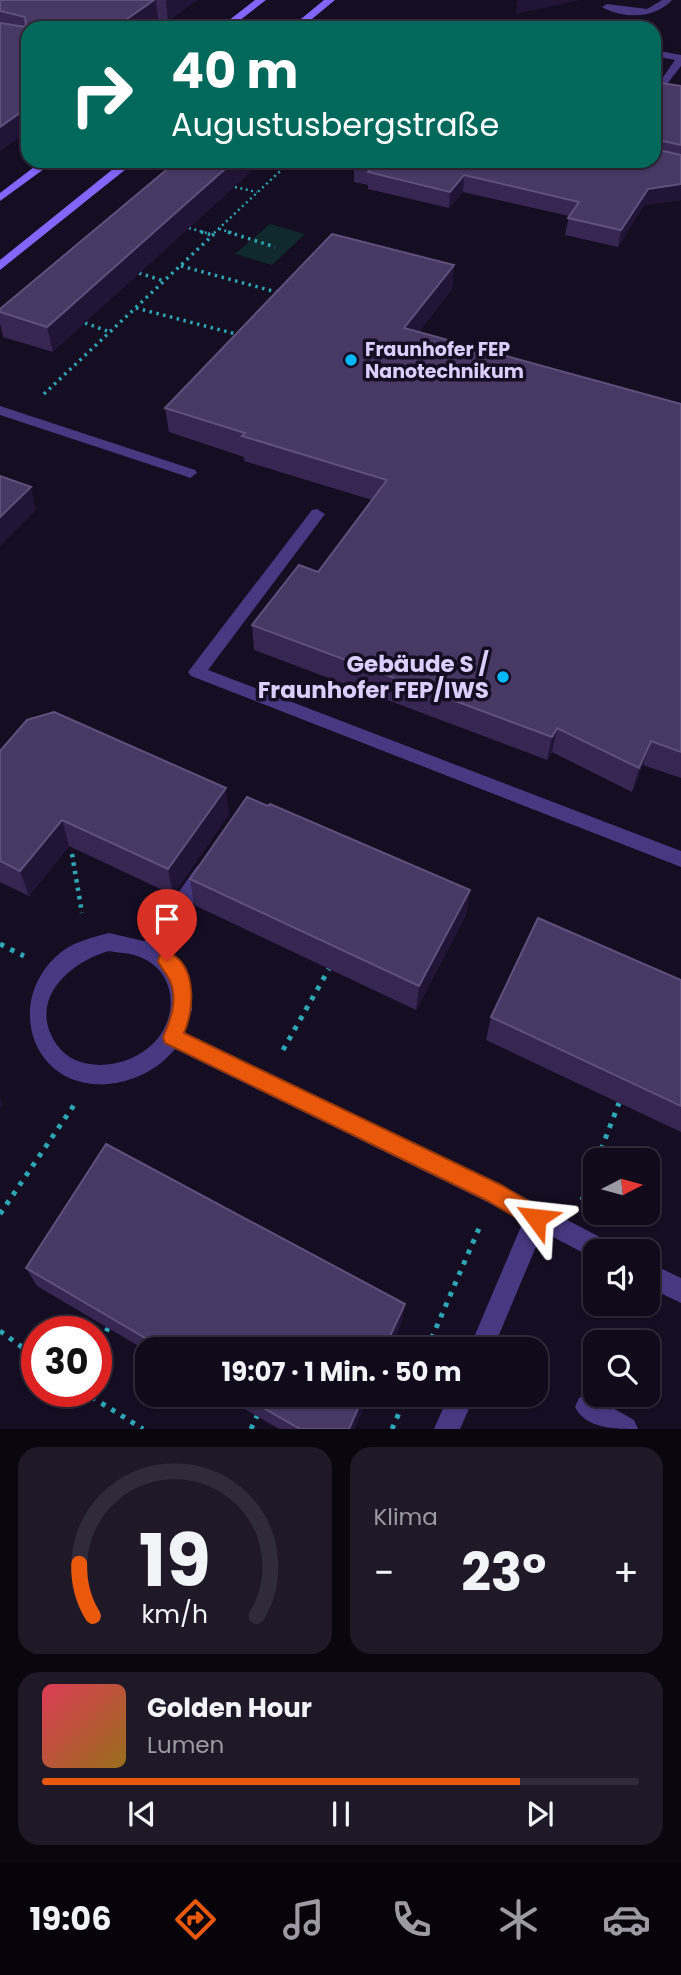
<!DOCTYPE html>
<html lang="de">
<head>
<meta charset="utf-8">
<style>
	:root { --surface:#100a1a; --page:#1e1827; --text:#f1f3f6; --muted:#9c9aa2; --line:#302b39; --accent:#ea580c }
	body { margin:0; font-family:Poppins,sans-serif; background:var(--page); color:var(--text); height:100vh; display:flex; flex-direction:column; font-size:26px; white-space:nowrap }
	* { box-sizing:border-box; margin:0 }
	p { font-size:23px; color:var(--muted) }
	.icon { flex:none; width:38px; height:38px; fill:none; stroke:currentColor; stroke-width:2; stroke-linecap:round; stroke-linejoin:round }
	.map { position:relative; height:1429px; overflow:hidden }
	.panel { display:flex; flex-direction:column; gap:18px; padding:18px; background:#09060e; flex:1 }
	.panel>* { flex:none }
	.hud { position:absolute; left:21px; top:21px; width:640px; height:147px; border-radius:21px; box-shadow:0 2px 5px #0004,0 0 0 2px var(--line); background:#00695c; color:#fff; overflow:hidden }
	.needle { width:46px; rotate:84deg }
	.tools { position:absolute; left:583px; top:1148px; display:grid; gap:14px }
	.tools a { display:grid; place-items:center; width:77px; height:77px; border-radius:14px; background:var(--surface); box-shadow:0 2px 5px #0004,0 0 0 2px var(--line); font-size:35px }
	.speed { position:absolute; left:21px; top:1316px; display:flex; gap:14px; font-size:35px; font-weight:700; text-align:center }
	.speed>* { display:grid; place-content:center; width:91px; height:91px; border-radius:50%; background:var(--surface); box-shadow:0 2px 5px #0004,0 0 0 2px var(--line); line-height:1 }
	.speed .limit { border:10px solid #d22; background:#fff; color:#111 }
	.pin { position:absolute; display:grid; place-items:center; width:60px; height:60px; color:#fff; margin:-72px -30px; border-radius:50% 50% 50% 0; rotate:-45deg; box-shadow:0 0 7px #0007 }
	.pin .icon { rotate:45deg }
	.me { position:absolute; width:77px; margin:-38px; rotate:300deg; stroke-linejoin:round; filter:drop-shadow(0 0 5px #0008) }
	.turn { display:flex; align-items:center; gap:24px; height:147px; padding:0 35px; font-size:32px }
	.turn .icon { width:91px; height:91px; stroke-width:2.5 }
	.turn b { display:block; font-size:49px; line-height:60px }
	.big { font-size:52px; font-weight:700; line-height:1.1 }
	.panel .card { flex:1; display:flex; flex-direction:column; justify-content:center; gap:10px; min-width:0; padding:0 24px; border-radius:21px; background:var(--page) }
	.panel .dial { align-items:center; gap:0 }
	.dial svg { height:182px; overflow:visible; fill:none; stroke:var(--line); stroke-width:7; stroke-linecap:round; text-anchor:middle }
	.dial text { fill:var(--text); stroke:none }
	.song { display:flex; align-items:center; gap:21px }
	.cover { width:84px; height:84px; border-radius:10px; background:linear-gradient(135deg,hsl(350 70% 55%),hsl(40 70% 35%)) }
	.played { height:7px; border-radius:4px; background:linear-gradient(90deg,var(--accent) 80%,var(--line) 80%) }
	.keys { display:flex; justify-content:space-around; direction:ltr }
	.heat { display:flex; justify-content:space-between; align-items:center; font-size:38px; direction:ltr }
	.panel .tiles { flex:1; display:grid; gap:18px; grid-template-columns:1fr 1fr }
	.card:last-child { grid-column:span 2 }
	.trip { position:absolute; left:135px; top:1337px; width:413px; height:70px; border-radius:21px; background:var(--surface); box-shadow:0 2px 5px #0004,0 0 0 2px var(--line); font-weight:700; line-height:70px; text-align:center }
	.tabs { display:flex; height:112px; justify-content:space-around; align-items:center; background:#06040a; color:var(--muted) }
	.tabs .icon { width:49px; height:49px }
	.tabs .selected { color:var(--accent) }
	.tabs b { font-size:32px; color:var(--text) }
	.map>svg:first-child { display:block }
	.green { fill:#10292c }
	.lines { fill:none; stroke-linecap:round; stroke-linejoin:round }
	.path-far3 { stroke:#2da6b5; stroke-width:2.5; stroke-dasharray:2 3.5; stroke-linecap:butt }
	.path-far2 { stroke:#2da6b5; stroke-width:3.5; stroke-dasharray:2.5 4.5; stroke-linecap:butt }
	.path-far1 { stroke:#2da6b5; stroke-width:4.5; stroke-dasharray:3.5 5; stroke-linecap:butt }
	.path { stroke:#2da6b5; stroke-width:5; stroke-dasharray:4.5 7; stroke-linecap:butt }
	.service { fill:#473882; fill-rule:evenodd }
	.minor { fill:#473882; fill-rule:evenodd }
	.secondary { fill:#8466ff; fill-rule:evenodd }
	.wall { fill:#362651 }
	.shaded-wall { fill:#211436 }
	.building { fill:#473864; stroke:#5f507c; stroke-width:2 }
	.route { fill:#ea580c; stroke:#983908; stroke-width:2 }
	.poi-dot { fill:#00b7fa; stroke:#150d22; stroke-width:2.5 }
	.labels { text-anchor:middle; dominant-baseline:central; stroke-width:7; stroke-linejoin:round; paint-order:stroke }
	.far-poi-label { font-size:19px; font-weight:bold; fill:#dccfff; stroke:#150d22; text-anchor:start }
	.poi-label { font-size:23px; font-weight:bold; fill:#dccfff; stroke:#150d22; text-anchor:end }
</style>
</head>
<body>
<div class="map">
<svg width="681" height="1429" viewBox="0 0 681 1429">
	<rect width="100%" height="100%" fill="#150d22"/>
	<polygon class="green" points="270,224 305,234 272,265 235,254"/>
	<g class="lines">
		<g class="path-far3">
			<polyline points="235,187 257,192"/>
			<polyline points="189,228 207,233"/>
			<polyline points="219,229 233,233"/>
			<polyline points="214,233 291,161"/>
		</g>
		<g class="path-far2">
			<polyline points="201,232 212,235"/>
			<polyline points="228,232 275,247"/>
			<polyline points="181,266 280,293"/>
			<polyline points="139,273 164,281"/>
			<polyline points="136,308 240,335"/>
			<polyline points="85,323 110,332"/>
			<polyline points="44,394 216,232"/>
		</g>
		<polyline class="path-far1" points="72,854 82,913"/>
		<g class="path">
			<polyline points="0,944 24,956"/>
			<polyline points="283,1050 329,969"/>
			<polyline points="597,1160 619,1103"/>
			<polyline points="582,1200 595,1166"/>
			<polyline points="0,1214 74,1105"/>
			<polyline points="0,1331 37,1358"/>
			<polyline points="427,1349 480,1226"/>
			<polyline points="96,1352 108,1328"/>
			<polyline points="82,1391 143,1429"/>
			<polyline points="251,1429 257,1416"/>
			<polyline points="392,1429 407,1395"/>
		</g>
		<g class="service">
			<path d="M662,0H672C655,19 623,19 602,7L607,4L647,9Z"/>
			<polygon points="654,50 681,55 681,66 654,101 654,90 675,60 654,56"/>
			<polygon points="0,406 195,470 197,473 190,478 185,476 0,415"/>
			<polygon points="317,509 325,514 208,670 681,851 681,867 191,676 188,672 191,668 312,510"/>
			<polygon points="204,864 211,866 214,872 211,878 157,955 150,958 143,955 140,949 143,943 197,866"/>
			<polygon points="536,1206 544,1210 548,1218 493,1349 469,1349 528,1210"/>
			<path d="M588,1394L634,1420L638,1429C615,1429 586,1429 575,1407L579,1398Z"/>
			<polygon points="449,1395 475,1395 460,1429 434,1429"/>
		</g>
		<g class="minor">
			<path d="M109,933L152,943L176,958L191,986L192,1010L184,1032L501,1185L611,1243L615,1251H595V1259L485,1201L175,1049C159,1068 141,1078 116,1083C31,1097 0,997 64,950C77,941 94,937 109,933ZM109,951C119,953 131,953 140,957C180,973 179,1024 148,1048C123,1069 77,1073 57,1045C26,1001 69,962 109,951Z"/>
			<polygon points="648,1262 681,1278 681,1303 648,1287"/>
		</g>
		<g class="secondary">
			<polygon points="255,0 266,0 230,28 219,28"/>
			<polygon points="324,0 335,0 301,28 290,28"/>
			<polygon points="42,161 55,161 0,201 0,193"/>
			<polygon points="123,161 136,161 0,270 0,260"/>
		</g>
	</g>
	<g class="wall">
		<polygon points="0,0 197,0 168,21 158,19 144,28 28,28 28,131 0,151"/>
		<polygon points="681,86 681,200 644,205 618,247 565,235 569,216 463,192 449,208 368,189 368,185 354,182 354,165 657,88"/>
		<polygon points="177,161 53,352 3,337 0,323 0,309"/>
		<polygon points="454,265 452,289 419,332 681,404 681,778 643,765 632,792 552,752 547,760 254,650 252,625 318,572 372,500 244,461 244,457 169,432 165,408"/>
		<polygon points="0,751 229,814 173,895 69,846 29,896 0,882"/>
		<polygon points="190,879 470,890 466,915 416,1010 194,905"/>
		<polygon points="681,980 681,1132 486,1040 491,1017"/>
		<polygon points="26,1268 405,1304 402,1321 390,1349 147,1349 147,1351 37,1286"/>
		<polygon points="221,1395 369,1395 354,1429 279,1429"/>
	</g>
	<g class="shaded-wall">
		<polygon points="154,0 156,0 158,19 144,28 114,28"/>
		<polygon points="168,0 197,0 168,21 166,1"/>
		<polygon points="520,0 580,0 516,14 517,1"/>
		<polygon points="28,107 28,131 0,151 0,127"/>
		<polygon points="654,140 658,140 655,156"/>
		<polygon points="234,161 263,161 53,352 47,327"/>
		<polygon points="464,175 463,192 449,208 450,192"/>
		<polygon points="681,184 681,200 644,205 618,247 621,230 648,189"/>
		<polygon points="454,265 452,289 403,353 404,328"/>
		<polygon points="31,487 36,510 0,546 0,517"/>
		<polygon points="557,728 552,752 547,760 552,737"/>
		<polygon points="651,741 643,765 632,792 639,768"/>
		<polygon points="226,788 229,814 173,895 168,869"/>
		<polygon points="62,820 69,846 29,896 20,871"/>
		<polygon points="470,890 466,915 416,1010 419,986"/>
		<polygon points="0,1098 3,1104 0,1109"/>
		<polygon points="405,1304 402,1321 390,1349 384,1349"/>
		<polygon points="364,1395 369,1395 354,1429 349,1429"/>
	</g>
	<g class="building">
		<polygon points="0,0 154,0 114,28 28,28 28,107 0,127 0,23 26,27 25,17 0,11"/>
		<polygon points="654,82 657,88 662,83 681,86 681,145 658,140 654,140"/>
		<polygon points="654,149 681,155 681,184 648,189 621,230 568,218 579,202 464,175 450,192 368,172 371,169 354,165 358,161 654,161"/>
		<polygon points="177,161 234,161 47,327 0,312 0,309"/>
		<polygon points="332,234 454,265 404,328 681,404 681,752 651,741 639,768 557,728 552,737 252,625 299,565 318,572 387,480 242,436 245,433 165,408"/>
		<polygon points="0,476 31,487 0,517"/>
		<polygon points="54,712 226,788 168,869 62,820 20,871 0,861 0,751 27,720"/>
		<polygon points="247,797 268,806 270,804 470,890 419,986 190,879"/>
		<polygon points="538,918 681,980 681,1106 491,1017"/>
		<polygon points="106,1144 405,1304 384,1349 164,1349 26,1268"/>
		<polygon points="241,1395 364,1395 349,1429 300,1429"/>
	</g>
	<path class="route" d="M167,952C198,964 194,1009 184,1033L501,1185L544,1210L547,1218L544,1225L536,1228L529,1225L486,1200L165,1043L163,1037C171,1019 178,1000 170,981C167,974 161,968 158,961L160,955Z"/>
	<g class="poi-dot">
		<circle cx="351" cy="360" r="7"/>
		<circle cx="503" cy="677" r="7"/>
	</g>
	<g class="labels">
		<g class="far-poi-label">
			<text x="365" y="349">Fraunhofer FEP<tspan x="365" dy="22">Nanotechnikum</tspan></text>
		</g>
		<g class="poi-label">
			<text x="489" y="664">Gebäude S /<tspan x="489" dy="26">Fraunhofer FEP/IWS</tspan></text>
		</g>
	</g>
</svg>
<div class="tools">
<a><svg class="needle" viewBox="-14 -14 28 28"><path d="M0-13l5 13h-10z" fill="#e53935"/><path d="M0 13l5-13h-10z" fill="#9c9aa2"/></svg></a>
<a><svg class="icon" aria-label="sound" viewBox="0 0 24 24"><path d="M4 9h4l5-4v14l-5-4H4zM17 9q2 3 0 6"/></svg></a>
<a><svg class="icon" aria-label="search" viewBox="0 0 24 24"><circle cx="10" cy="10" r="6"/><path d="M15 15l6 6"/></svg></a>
</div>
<div class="speed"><div class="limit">30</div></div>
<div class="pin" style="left:167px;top:961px;background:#d93025"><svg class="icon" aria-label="arrive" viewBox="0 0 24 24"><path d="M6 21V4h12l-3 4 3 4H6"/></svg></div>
<svg class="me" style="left:536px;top:1218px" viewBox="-20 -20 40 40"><path d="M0-17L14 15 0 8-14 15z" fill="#ea580c" stroke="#fff" stroke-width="4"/></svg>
<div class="trip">19:07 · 1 Min. · 50 m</div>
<div class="hud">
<div class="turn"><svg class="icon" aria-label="right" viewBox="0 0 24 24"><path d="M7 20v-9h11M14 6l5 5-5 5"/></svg><div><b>40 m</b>Augustusbergstraße</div></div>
</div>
</div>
<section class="panel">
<div class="tiles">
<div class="card dial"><svg viewBox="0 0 100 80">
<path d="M14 69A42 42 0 1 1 86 69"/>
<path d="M14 69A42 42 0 0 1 8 46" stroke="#ea580c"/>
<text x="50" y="56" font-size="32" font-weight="700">19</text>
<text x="50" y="72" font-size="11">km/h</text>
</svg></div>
<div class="card"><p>Klima</p>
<div class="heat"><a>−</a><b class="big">23°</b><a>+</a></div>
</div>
<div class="card">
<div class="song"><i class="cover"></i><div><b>Golden Hour</b><p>Lumen</p></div></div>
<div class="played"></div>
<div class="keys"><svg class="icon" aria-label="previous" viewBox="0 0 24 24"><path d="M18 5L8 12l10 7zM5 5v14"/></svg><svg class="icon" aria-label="pause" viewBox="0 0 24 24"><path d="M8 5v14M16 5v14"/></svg><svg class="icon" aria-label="next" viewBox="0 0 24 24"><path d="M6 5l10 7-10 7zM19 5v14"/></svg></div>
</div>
</div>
</section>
<nav class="tabs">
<b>19:06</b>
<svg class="icon selected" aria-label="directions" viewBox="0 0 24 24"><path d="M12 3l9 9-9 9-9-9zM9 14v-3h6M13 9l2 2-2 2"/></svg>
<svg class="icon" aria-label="music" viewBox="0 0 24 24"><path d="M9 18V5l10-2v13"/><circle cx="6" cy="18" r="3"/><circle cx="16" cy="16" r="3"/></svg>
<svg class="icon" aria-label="phone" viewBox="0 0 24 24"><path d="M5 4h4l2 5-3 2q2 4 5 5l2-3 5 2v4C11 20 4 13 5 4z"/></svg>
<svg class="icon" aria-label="climate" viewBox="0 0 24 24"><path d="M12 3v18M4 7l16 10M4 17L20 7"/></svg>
<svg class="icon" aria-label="car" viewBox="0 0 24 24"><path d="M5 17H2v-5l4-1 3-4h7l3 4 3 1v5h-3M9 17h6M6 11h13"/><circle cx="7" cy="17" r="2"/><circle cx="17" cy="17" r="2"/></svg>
</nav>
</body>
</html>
